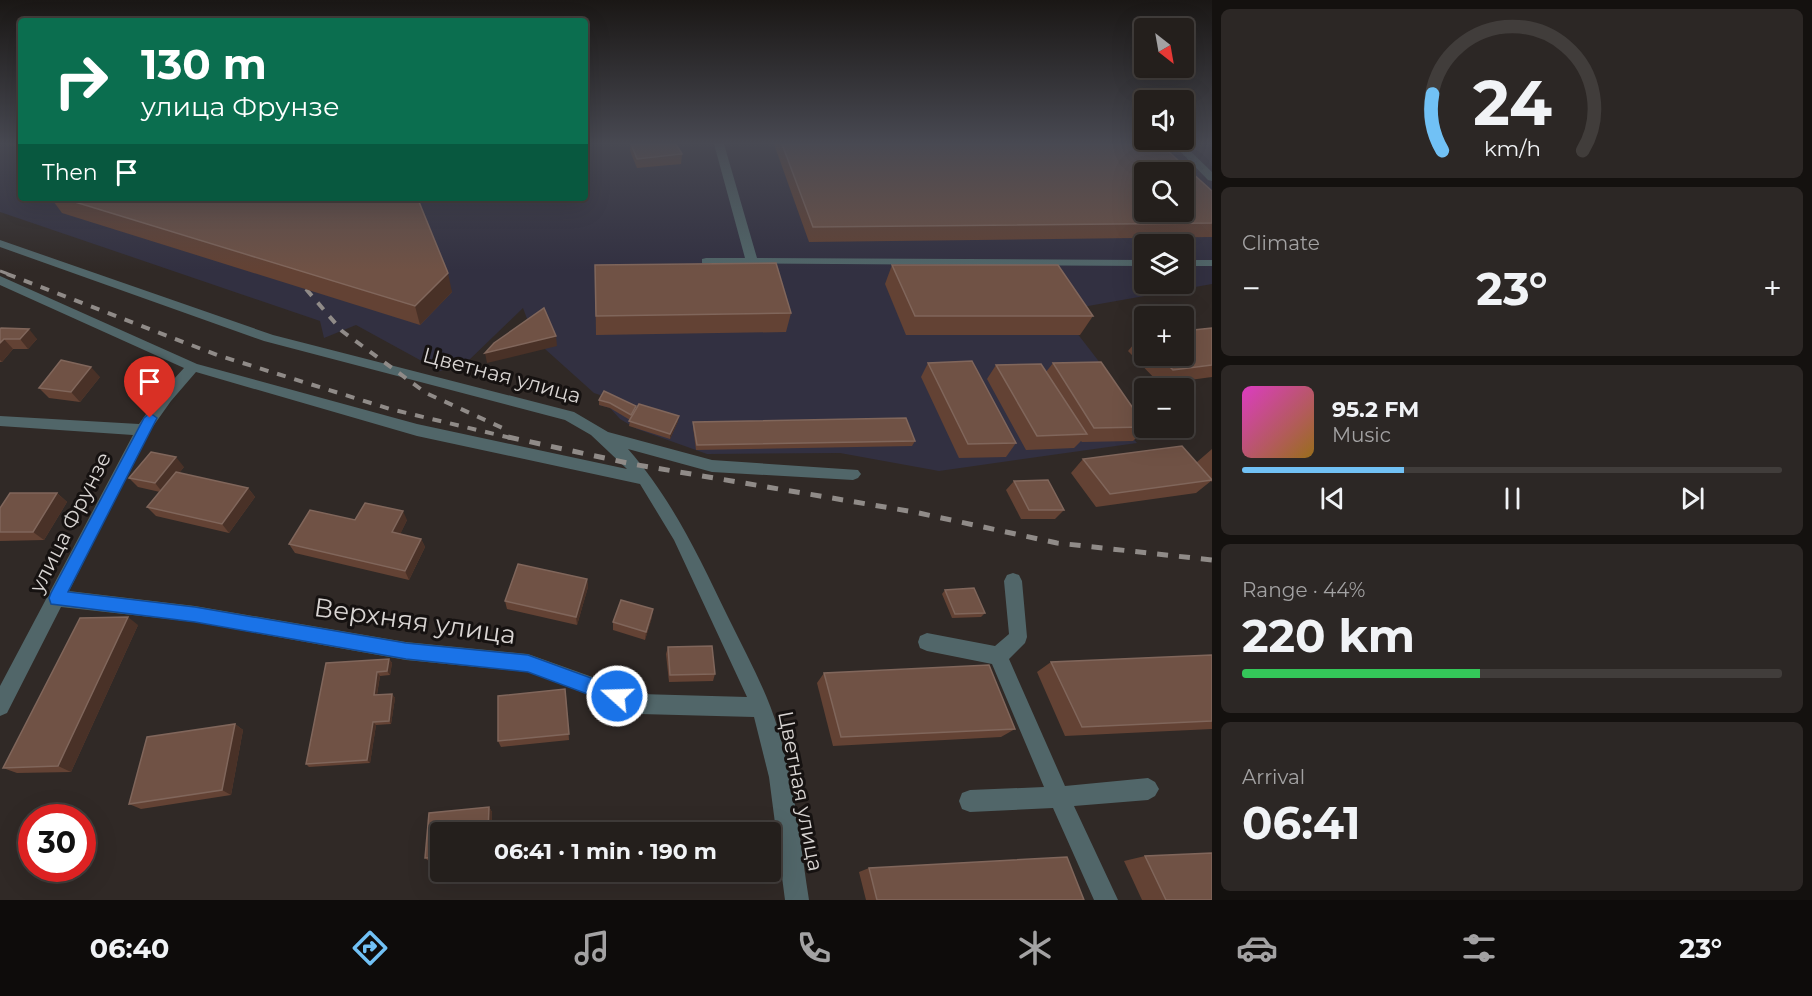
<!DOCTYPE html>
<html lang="en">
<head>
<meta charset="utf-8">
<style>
	:root { --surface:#241f1c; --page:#2c2725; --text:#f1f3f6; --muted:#a3a2a3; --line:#413d3b; --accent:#71c1f5 }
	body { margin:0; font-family:Montserrat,sans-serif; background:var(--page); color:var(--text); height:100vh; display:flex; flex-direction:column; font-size:22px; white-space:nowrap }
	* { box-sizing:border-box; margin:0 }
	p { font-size:20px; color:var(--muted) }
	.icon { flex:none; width:33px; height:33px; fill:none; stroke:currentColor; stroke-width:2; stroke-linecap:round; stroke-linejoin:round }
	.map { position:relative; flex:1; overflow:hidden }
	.sheet { display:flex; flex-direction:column; gap:9px; padding:9px; background:#14110f; width:600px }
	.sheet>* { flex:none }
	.banner { position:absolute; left:18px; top:18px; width:570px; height:183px; border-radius:6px; box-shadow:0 6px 24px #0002,0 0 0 2px var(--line); background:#0b6e4f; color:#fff; overflow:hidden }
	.needle { width:39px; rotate:149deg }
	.buttons { position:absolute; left:1134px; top:18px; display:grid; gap:12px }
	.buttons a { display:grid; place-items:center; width:60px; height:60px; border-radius:6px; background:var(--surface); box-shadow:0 6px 24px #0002,0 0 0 2px var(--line); font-size:30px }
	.speed { position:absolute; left:18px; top:804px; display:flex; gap:12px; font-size:30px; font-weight:700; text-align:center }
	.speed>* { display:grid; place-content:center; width:78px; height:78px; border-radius:50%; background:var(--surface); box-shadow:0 6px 24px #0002,0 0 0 2px var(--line); line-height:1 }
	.speed .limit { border:9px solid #d22; background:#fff; color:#111 }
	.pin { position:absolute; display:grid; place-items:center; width:51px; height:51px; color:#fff; margin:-62px -26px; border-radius:50% 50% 50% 0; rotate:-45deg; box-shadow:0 0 6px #0007 }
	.pin .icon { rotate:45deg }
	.me { position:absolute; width:66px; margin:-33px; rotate:290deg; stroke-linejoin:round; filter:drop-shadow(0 0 4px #0008) }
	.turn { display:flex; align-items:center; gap:21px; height:126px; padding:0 24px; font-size:27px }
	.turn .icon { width:78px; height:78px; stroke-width:2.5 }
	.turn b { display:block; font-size:42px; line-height:51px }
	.then { display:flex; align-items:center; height:57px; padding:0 24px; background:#0003; gap:12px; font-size:22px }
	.big { font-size:45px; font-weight:700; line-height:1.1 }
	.sheet .widget { flex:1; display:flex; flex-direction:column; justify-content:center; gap:9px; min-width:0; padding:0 21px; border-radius:9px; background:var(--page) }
	.sheet .dial { align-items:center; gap:0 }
	.dial svg { height:156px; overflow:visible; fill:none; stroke:var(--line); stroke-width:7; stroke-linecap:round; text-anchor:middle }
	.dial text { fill:var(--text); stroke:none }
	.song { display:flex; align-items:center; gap:18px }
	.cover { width:72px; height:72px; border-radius:9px; background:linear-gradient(135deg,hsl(310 70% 55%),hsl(40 70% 35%)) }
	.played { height:6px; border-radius:3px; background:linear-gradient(90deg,var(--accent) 30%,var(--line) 30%) }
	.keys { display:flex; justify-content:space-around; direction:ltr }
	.heat { display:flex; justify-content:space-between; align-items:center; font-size:33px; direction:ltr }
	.charge { height:9px; border-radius:4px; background:linear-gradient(90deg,#34c759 44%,var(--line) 0) }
	.trip { position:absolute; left:430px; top:822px; width:351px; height:60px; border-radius:6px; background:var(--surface); box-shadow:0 6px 24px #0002,0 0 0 2px var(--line); font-weight:700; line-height:60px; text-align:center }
	.dock { display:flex; height:96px; justify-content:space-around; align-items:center; background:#0e0c0b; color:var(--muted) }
	.dock .icon { width:42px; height:42px }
	.dock .selected { color:var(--accent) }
	.dock b { font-size:27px; color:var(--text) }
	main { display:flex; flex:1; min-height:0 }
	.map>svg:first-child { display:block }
	.industrial { fill:#323041; fill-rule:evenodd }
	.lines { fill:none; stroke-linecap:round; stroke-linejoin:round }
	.minor { fill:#516669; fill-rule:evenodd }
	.rail-far2 { stroke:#908b88; stroke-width:3; stroke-dasharray:8 8; stroke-linecap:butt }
	.rail-far1 { stroke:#908b88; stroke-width:4; stroke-dasharray:9 9; stroke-linecap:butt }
	.rail { stroke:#908b88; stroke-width:5; stroke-dasharray:11 11; stroke-linecap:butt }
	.wall { fill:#634234 }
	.shaded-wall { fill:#493127 }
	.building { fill:#705245; stroke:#80665b; stroke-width:1.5; fill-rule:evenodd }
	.route { fill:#1a73e8; stroke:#114b97; stroke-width:1.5 }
	.labels { text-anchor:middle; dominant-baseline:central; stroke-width:6; stroke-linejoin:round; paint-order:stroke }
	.street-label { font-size:21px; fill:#d9d5d3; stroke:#161211 }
	.near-street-label { font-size:26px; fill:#d9d5d3; stroke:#161211 }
</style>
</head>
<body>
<main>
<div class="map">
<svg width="1212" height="900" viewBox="0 0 1212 900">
	<rect width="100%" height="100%" fill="#302926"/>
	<path class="industrial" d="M0,144H21V198H585V144H1212V284L1060,311L1114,381L1087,385L1137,443L939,471L840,453L707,454L637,429L620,419L610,408L599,405L603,396L594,393L535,340L523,308L467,362L440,371L356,325L324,338L320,321L0,212ZM1144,172H1184V212H1144ZM1144,244H1184V284H1144Z"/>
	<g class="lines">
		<g class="minor">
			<polygon points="714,144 724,144 757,258 1144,260 1144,266 702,263 702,259 706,258 745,258"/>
			<polygon points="1173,144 1183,144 1212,172 1212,181 1208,180"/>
			<path d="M0,240L273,335L574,412L608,432L712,460L858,470L861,474L858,478L853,480L712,472L628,449C672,499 699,557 728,617C746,654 766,689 778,729C795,785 800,843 809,900H785L769,777L754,717L640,714L528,672L406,660L195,622L61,607L7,713L0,716V686L133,435L0,426V416L139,424L161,393L184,368L0,285V276L197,364L417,424L627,469L591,435L565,420L264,341L0,247ZM196,372L417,436L640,484L674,540L747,697L640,694L528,654L406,642L195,606L69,591L149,432L171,401Z"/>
			<rect x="1184" y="260" width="28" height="6"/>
			<polygon points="1013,573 1019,575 1022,581 1027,637 1025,643 1009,659 1065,786 1148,778 1155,782 1159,789 1155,796 1148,800 1074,806 1118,900 1094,900 1053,808 970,812 962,809 959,801 962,793 970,790 1044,787 992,664 927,651 920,648 918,642 920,636 927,633 995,646 1009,634 1004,581 1007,575"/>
		</g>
		<polyline class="rail-far2" points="0,271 11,275"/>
		<g class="rail-far1">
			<polyline points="7,274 217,355 390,409 515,439"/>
			<polyline points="306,289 342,331 426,393 509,431"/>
		</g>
		<polyline class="rail" points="508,437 632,464 914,512 1057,543 1212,560"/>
	</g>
	<g class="wall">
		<polygon points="5,144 21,144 21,147"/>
		<polygon points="630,144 676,144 682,154 681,164 637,168 630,151"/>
		<polygon points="774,144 1160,144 1212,191 1212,237 809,242"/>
		<polygon points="51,198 404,198 452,292 420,325 62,213"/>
		<polygon points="595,265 791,313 786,332 596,335"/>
		<polygon points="892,265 1093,316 1080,335 906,335 885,284"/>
		<polygon points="1212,328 1212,377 1160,384 1128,351 1140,337 1144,336 1144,356 1184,356"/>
		<polygon points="0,329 37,339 28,349 13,349 2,362 0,362"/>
		<polygon points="928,363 1016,443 1006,457 959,458 921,377"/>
		<polygon points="1053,363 1144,424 1144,428 1146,428 1133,441 1082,442 1081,441 1074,448 1026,450 987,379 996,365 1046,372"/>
		<polygon points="100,377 80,402 49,398 39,388"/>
		<polygon points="599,400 635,410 678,421 670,439 629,426 630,420 610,408 599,405"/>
		<polygon points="693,422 915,441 912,446 696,450 693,427"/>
		<polygon points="1212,449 1212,482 1211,481 1196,493 1096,507 1071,473 1083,459 1197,462"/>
		<polygon points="184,467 179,473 248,488 255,497 229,533 156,516 147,507 160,492 138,487 129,478"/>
		<polygon points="1014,481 1064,510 1055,519 1021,519 1006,490"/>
		<polygon points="57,493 67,502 44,540 0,541 0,508"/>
		<polygon points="355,520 407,520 400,534 421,539 425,547 409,580 295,553 289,544"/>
		<polygon points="587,579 588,587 577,625 507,609 505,601"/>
		<polygon points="945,590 985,613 981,617 952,618 942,594"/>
		<polygon points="652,617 645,640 613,630 613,622"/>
		<polygon points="138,625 71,772 17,773 3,768"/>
		<polygon points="668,647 715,674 713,681 669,682 666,654"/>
		<polygon points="1212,655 1212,729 1065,736 1037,672 1051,662"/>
		<polygon points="389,659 392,663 390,675 380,676 377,695 392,694 395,698 391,724 376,725 370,763 309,767 306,764 326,663"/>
		<polygon points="824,673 1015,729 1001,737 833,746 817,683"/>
		<polygon points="566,696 569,740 501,747 498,741"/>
		<polygon points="235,724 243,730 231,795 141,809 129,804"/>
		<polygon points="489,807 492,812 491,832 441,832 441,860 430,862 425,858 429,813"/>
		<polygon points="1145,856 1212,900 1142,900 1124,861"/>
		<polygon points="869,868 1084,900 866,900 859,872"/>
	</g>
	<g class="shaded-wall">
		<polygon points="448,273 452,292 420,325 415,306"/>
		<polygon points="29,329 37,339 28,349 20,339"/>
		<polygon points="556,336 557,346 487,363 485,353"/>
		<polygon points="4,339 13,349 2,362 0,360 0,343"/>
		<polygon points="91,367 100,377 80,402 71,392"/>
		<polygon points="679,416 678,421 670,439 670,434"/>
		<polygon points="176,457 184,467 163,493 155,483"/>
		<polygon points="248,488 255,497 229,533 222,524"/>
		<polygon points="57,493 67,502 44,540 33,532"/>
		<polygon points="403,511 407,520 397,541 392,532"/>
		<polygon points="421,539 425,547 409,580 405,571"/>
		<polygon points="587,579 588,587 577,625 576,617"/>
		<polygon points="653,609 652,617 645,640 646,632"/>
		<polygon points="128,617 138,625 71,772 58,766"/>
		<polygon points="389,659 392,663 390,675 387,671"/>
		<polygon points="377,672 380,676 376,699 374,695"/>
		<polygon points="392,694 395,698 391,724 389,721"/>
		<polygon points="373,722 376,725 370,763 367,760"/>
		<polygon points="235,724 243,730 231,795 222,790"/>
		<polygon points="489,807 492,812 491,832 488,832"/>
	</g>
	<g class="building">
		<polygon points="631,144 676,144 682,154 637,159"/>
		<path d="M782,144H1160L1212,191V223L813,227ZM1144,172H1184V212H1144Z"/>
		<polygon points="62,198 404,198 419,202 448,273 415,306"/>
		<polygon points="776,263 791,313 596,316 595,265"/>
		<polygon points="892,265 1058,265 1093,316 915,316"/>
		<polygon points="544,308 556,336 485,353 494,343"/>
		<polygon points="1,328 29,329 20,339 4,339 0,343 0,329"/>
		<polygon points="1212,328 1212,365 1173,370 1159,356 1184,356 1184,331"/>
		<polygon points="1144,336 1144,341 1140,337"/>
		<polygon points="61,360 91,367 71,392 39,388"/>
		<polygon points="972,361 1016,443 968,444 928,363"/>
		<polygon points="1101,362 1144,424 1144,427 1094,428 1053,363"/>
		<polygon points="1041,364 1087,434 1037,436 996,365"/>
		<polygon points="604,391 636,406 631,415 610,403 599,400"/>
		<polygon points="639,404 679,416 670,434 629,421"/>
		<polygon points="906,418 915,441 697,445 693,422"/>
		<polygon points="1182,446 1212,480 1110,494 1083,459"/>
		<polygon points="151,452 176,457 155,483 129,478"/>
		<polygon points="176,472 248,488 222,524 147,507"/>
		<polygon points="1048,480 1064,510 1029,510 1014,481"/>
		<polygon points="10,493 57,493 33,532 0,532 0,508"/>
		<polygon points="365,503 403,511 392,532 421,539 405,571 289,544 310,510 355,520"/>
		<polygon points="518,564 587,579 576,617 505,601"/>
		<polygon points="974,588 985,613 955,614 945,590"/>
		<polygon points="621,600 653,609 646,632 613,622"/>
		<polygon points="128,617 58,766 3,768 80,618"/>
		<polygon points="712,646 715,674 670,675 668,647"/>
		<polygon points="1212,655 1212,721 1082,727 1051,662"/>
		<polygon points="389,659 387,671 377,672 374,695 392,694 389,721 373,722 367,760 306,764 326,663"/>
		<polygon points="989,665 1015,729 841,737 824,673"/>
		<polygon points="565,689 569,734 498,741 498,696"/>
		<polygon points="235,724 222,790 129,804 147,737"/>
		<polygon points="489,807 488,832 441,832 441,857 425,858 429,813"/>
		<polygon points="1212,853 1212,900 1166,900 1145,856"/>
		<polygon points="1067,857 1084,900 877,900 869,868"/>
	</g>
	<linearGradient id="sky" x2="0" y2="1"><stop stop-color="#1a1715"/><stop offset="0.53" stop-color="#484952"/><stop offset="1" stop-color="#484952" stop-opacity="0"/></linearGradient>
	<rect width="1212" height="270" fill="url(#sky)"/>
	<polygon class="route" points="150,413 157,418 68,592 195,607 406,643 528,655 624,690 626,696 624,702 617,705 528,672 406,659 195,622 51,604 49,598 51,593 144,418"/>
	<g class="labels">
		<g class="street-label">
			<text transform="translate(502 375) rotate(15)">Цветная улица</text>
			<text transform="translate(70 522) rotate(-63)">улица Фрунзе</text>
			<text transform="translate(801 791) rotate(79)">Цветная улица</text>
		</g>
		<g class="near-street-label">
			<text transform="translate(415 621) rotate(8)">Верхняя улица</text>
		</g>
	</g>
</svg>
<div class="buttons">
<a><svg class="needle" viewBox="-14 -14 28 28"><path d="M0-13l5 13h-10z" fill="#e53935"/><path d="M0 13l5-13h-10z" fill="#a3a2a3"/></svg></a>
<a><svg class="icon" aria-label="sound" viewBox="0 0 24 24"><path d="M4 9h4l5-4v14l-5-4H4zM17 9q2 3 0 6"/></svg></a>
<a><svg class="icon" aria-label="search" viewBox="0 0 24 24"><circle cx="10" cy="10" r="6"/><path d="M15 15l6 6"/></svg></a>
<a><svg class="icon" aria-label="layers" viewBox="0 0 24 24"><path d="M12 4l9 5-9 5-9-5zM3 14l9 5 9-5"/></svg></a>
<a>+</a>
<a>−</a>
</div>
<div class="speed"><div class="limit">30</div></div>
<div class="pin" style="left:150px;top:418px;background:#d93025"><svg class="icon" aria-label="arrive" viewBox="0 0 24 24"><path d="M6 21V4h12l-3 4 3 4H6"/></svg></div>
<svg class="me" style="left:617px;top:696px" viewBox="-20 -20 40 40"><circle r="17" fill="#1a73e8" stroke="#fff" stroke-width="3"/><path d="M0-11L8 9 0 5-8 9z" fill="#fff"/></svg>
<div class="trip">06:41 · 1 min · 190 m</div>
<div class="banner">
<div class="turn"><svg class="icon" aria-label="right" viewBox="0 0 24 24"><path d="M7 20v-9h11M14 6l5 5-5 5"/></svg><div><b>130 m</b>улица Фрунзе</div></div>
<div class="then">Then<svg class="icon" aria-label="arrive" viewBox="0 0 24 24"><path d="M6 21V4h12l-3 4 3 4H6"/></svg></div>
</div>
</div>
<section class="sheet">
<div class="widget dial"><svg viewBox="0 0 100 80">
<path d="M14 69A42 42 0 1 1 86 69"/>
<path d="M14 69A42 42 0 0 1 9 40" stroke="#71c1f5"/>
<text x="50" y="56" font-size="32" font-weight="700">24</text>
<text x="50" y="72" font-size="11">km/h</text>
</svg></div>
<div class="widget"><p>Climate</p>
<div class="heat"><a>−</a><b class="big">23°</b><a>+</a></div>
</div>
<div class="widget">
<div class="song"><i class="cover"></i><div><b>95.2 FM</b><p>Music</p></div></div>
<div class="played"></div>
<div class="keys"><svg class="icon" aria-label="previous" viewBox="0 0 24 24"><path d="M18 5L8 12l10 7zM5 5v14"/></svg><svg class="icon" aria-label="pause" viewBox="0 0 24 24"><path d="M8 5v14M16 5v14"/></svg><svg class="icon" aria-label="next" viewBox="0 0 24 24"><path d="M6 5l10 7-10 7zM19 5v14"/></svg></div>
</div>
<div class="widget"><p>Range · 44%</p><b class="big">220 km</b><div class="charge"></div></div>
<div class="widget"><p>Arrival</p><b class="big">06:41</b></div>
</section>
</main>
<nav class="dock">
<b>06:40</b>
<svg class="icon selected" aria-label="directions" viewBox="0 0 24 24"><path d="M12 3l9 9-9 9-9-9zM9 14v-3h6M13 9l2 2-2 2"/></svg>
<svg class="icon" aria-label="music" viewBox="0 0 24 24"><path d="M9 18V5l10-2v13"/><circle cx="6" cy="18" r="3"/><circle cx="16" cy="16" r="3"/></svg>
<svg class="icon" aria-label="phone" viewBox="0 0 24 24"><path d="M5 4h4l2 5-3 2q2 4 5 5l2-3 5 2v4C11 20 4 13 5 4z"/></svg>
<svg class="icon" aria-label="climate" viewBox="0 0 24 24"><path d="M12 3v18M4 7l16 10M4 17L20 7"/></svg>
<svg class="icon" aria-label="car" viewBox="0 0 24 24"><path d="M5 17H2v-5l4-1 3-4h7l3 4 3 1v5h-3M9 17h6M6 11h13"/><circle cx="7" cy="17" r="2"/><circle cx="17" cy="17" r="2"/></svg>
<svg class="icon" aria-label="filters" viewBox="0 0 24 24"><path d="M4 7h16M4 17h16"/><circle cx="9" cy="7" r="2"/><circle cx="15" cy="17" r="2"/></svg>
<b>23°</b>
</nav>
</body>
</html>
